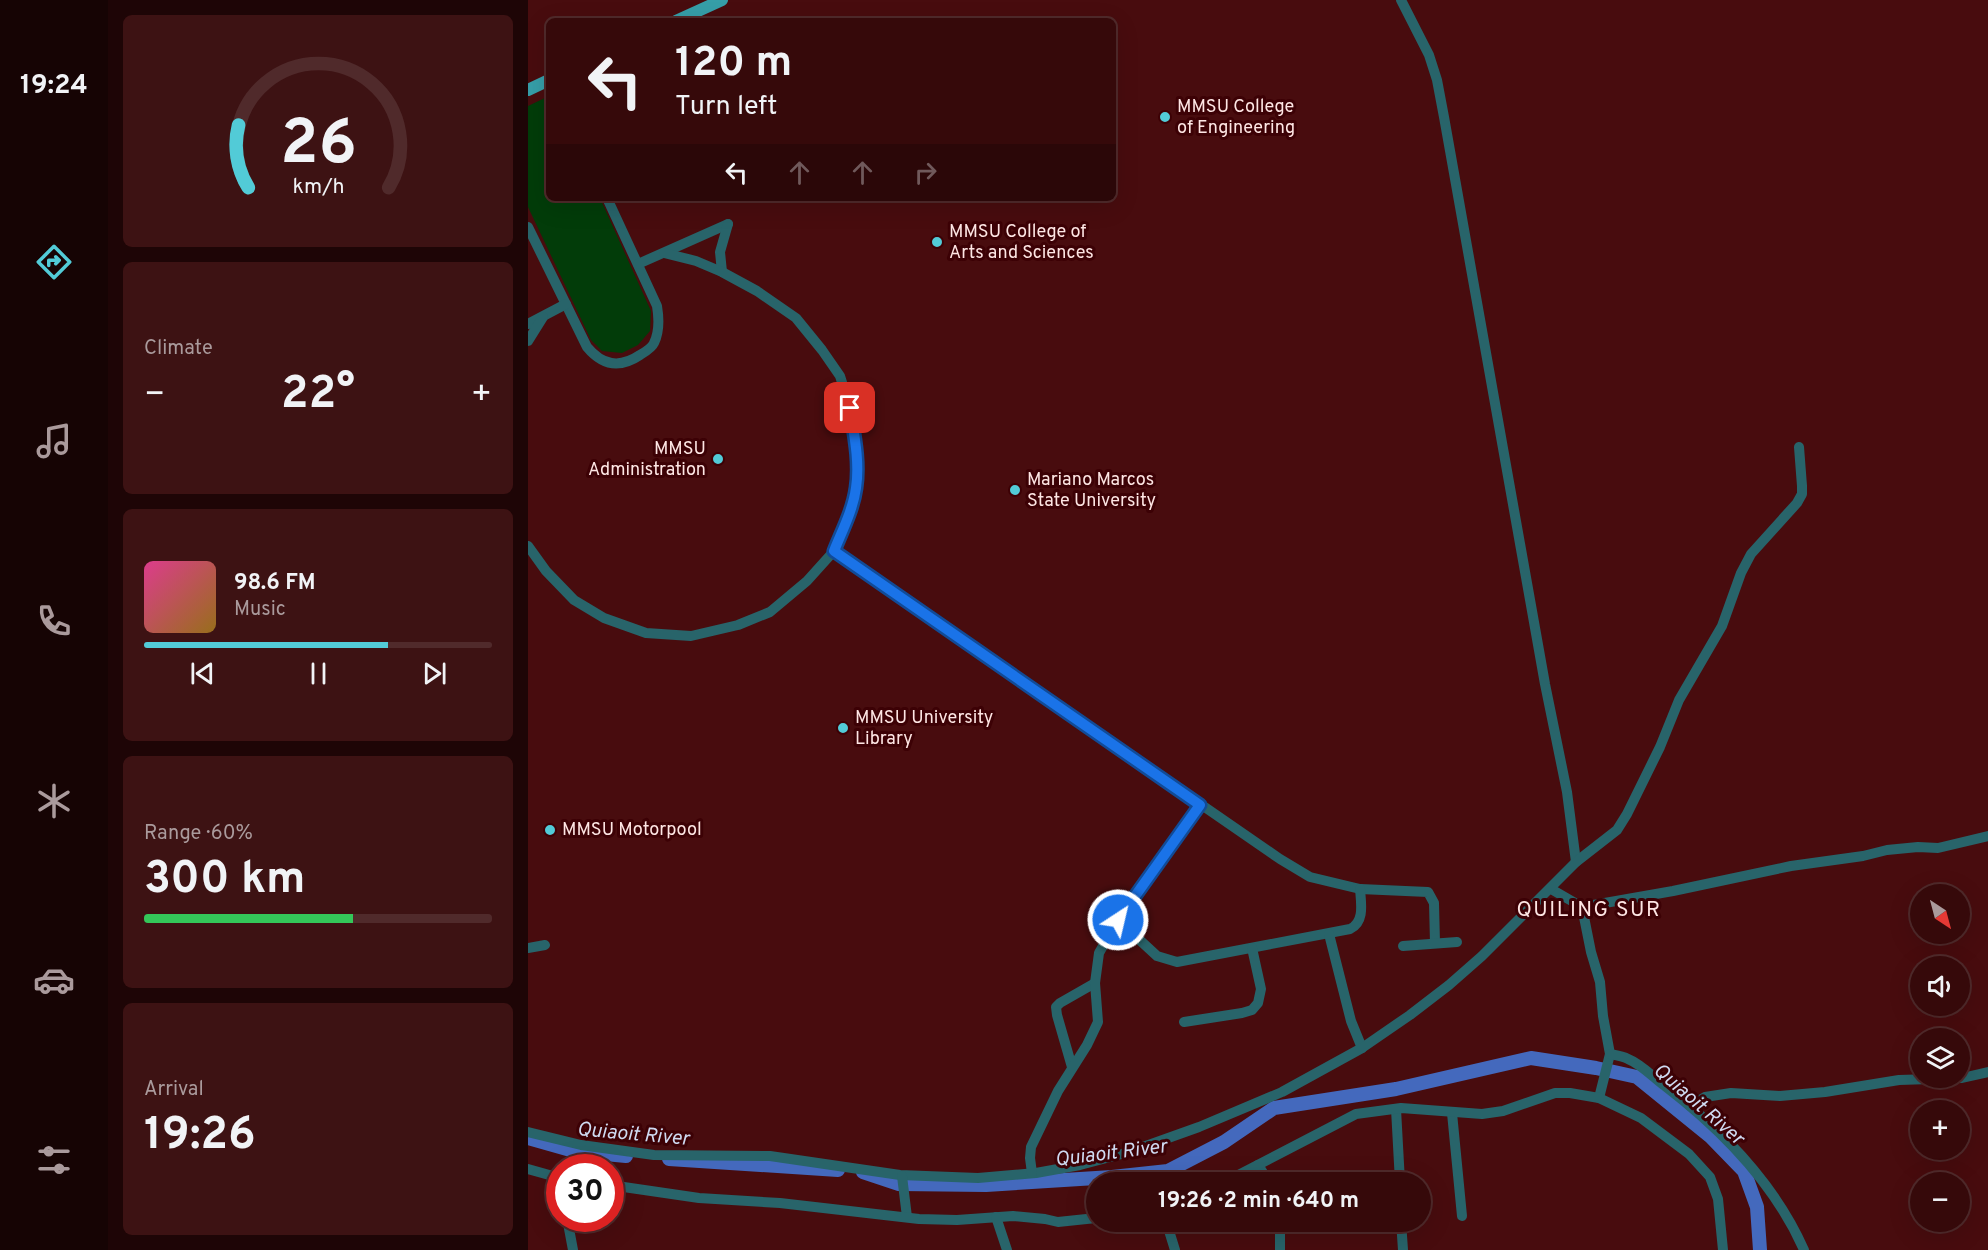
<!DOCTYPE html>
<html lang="en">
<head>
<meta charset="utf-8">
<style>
	:root { --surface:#36090a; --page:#3d1213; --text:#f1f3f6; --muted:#aa9a9c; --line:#502a2b; --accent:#52cbd7 }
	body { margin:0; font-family:Overpass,sans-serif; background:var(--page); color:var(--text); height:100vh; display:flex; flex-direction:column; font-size:22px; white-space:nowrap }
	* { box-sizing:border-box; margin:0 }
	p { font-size:20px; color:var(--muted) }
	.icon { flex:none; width:33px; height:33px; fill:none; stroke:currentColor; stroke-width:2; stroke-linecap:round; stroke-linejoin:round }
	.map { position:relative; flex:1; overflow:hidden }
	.details { display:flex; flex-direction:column; gap:15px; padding:15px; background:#1e0506; width:420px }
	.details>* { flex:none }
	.banner { position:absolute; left:18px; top:18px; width:570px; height:183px; border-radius:9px; box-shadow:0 6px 24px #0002,0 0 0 2px var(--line); background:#36090a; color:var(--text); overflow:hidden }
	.needle { width:39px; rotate:144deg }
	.buttons { position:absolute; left:1382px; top:884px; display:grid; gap:12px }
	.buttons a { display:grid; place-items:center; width:60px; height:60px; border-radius:50%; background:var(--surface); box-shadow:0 6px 24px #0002,0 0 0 2px var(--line); font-size:30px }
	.speed { position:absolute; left:18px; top:1154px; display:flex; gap:12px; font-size:30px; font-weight:700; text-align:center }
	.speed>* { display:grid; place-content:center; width:78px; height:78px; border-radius:50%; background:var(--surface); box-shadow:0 6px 24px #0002,0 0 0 2px var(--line); line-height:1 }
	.speed .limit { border:9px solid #d22; background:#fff; color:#111 }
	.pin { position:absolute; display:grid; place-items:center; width:51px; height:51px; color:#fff; margin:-26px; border-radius:12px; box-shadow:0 3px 9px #0006 }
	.me { position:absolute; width:66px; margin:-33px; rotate:35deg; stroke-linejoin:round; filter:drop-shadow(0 0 4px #0008) }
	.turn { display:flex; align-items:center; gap:21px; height:126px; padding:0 30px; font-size:27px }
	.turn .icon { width:78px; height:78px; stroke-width:2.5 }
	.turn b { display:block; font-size:42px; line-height:51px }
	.lanes { display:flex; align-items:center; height:57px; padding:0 30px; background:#0003; justify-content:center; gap:30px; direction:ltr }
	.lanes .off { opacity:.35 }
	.big { font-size:45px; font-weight:700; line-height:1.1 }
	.details .widget { flex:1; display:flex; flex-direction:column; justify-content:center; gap:9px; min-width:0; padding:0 21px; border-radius:9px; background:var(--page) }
	.details .dial { align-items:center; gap:0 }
	.dial svg { height:156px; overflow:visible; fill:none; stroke:var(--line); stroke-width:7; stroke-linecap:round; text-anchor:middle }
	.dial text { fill:var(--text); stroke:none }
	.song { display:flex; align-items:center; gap:18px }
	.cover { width:72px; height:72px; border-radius:9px; background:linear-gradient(135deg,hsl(330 70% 55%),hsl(40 70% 35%)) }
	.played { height:6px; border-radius:3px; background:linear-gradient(90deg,var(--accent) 70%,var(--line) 70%) }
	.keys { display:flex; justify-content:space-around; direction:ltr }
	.heat { display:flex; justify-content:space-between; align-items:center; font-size:33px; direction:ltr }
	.charge { height:9px; border-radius:4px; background:linear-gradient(90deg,#34c759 60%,var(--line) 0) }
	.trip { position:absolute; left:558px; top:1172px; width:345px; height:60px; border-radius:30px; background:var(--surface); box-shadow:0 6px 24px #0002,0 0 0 2px var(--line); font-weight:700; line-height:60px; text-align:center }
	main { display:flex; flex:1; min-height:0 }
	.tabs { display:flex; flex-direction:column; width:108px; justify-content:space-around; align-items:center; background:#160404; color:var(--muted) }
	.tabs .icon { width:42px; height:42px }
	.tabs .selected { color:var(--accent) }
	.tabs b { font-size:27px; color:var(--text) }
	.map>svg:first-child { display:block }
	.green { fill:#023c09 }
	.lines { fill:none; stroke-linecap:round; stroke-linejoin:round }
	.river { stroke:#4469bd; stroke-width:14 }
	.minor { stroke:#28646a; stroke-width:10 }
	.major { stroke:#369ea8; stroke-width:12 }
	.route-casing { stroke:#114b97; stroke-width:15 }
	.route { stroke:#1a73e8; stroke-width:10 }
	.poi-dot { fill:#52cbd7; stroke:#3c0105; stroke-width:2 }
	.labels { text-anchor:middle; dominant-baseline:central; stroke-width:6; stroke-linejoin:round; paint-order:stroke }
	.poi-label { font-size:18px; fill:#fee6e4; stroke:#3c0105; text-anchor:start }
	.water-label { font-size:20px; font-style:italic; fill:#cfdaf1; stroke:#3c0105 }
	.quarter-label { font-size:21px; letter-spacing:1.5px; fill:#fee6e4; stroke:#3c0105 }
</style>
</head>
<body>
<main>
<nav class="tabs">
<b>19:24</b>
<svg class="icon selected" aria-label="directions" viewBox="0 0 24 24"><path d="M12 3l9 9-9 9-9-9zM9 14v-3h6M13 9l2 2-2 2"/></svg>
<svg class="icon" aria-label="music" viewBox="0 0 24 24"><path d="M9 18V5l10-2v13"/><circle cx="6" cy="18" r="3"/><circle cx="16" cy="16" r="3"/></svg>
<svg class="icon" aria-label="phone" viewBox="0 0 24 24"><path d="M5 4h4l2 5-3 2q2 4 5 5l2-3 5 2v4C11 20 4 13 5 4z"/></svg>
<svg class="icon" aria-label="climate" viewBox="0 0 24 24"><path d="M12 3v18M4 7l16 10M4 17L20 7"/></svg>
<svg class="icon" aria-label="car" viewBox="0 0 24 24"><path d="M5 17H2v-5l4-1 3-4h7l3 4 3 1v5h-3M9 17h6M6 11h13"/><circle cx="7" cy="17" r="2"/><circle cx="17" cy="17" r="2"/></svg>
<svg class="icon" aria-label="filters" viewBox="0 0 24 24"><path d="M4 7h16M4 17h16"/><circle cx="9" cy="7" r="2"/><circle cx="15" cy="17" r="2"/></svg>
</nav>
<section class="details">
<div class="widget dial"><svg viewBox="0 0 100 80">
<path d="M14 69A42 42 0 1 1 86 69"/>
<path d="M14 69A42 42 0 0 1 9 37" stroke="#52cbd7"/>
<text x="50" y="56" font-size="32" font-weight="700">26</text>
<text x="50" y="72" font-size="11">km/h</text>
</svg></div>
<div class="widget"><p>Climate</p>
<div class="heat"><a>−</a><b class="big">22°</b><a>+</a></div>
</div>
<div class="widget">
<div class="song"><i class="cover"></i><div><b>98.6 FM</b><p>Music</p></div></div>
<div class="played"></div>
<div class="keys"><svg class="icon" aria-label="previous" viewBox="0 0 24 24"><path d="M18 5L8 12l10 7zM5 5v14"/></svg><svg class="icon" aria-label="pause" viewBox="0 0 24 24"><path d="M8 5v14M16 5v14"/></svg><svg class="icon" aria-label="next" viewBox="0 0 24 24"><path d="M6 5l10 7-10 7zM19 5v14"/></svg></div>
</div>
<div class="widget"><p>Range · 60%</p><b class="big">300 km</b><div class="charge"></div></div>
<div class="widget"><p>Arrival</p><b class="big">19:26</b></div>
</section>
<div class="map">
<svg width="1460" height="1250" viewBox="0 0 1460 1250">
	<rect width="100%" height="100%" fill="#480c0e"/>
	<polygon class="green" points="21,96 21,198 72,198 123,311 122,331 110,345 94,353 74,351 63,340 0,207 0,106"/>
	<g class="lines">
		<g class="river">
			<polyline points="0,1138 46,1151 98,1156"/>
			<polyline points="141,1159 310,1170"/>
			<polyline points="335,1172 371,1184 458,1185 584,1177 640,1171 696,1142 746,1108 868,1089 1003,1058 1068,1068 1109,1077 1183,1137 1216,1171 1229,1207 1232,1250"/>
		</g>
		<g class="minor">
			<polyline points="873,0 901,55 909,80 916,117 1017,684 1039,792 1048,862"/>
			<path d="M0,227L59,347C74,365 91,369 112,355C117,352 124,348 126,343C132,331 131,318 129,306L79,198"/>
			<polyline points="110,264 200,224"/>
			<polyline points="194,272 192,252 200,224"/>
			<polyline points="0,324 38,304"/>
			<polyline points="0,341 15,317"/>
			<polyline points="0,546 18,571 46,600 76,618 118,633 163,636 210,625 242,612 279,581 306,551 318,522 328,488 328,449 322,408 312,376 294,350 268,318 229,291 194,272 168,261 136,253"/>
			<polyline points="306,551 752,859 782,877 832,889 900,892 906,903 907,943"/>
			<polyline points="1023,889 1054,907 1145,891 1263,866 1335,856 1359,850 1390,847 1410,848 1460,836"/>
			<polyline points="1054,907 1063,952 1072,982 1075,1016 1082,1054 1071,1098"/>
			<path d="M590,920L629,956L649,962L822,929C837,922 833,903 832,889"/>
			<polyline points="801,934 823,1021 834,1048"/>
			<polyline points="875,946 929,942"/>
			<polyline points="0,948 17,945"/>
			<polyline points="656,1022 714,1013 724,1010 730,1003 733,989 724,948"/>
			<path d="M1082,1054C1088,1055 1095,1056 1100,1059C1113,1064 1126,1078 1137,1086C1193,1129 1247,1184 1276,1250"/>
			<polyline points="544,1067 529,1015 528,1007 532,1003 567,983"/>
			<polyline points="1162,1106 1177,1097 1203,1093 1252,1096 1297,1092 1371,1080 1434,1078 1460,1072"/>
			<polyline points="868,1109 872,1182"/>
			<polyline points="924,1113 934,1216"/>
			<polyline points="0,1132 53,1145 126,1155 242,1156 372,1175 450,1178 508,1173 552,1165 601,1152 671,1127 754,1092 834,1048 882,1015 921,985 954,956 1048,862 1089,830 1099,814 1132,747 1151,700 1194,626 1213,573 1223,554 1269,503 1274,494 1274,486 1271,447"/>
			<polyline points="730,1165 741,1182"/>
			<polyline points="0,1169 32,1178"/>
			<polyline points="504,1173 502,1158 503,1147 530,1091 559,1045 570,1022 567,983 571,953 590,920 672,805"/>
			<polyline points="374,1176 379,1217"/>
			<polyline points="697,1182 828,1114 873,1108 954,1114 975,1111 1027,1093 1042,1093 1071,1098 1113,1118 1161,1154 1182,1177 1190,1199 1195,1250"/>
			<polyline points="82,1185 171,1198 252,1203 391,1219 429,1220 485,1216 517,1219 530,1222 568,1218"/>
			<polyline points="468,1217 479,1250"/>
			<polyline points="39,1218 45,1250"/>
			<polyline points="638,1221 647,1250"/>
			<polyline points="873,1221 875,1250"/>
			<polyline points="752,1250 752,1221"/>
		</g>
		<g class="major">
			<polyline points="148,21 194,0"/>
			<polyline points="0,90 21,80"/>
		</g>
	</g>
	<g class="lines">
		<g class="route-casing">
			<path id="route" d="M322,408C326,434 332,462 328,488C325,510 314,531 306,551L672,805L590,920"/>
		</g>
		<use href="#route" class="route"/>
	</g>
	<g class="poi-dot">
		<circle cx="637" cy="117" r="6"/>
		<circle cx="409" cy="242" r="6"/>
		<circle cx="190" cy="459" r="6"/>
		<circle cx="487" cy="490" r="6"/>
		<circle cx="315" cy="728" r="6"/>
		<circle cx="22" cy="830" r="6"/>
	</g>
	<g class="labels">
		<g class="poi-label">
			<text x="649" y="107">MMSU College<tspan x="649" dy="21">of Engineering</tspan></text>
			<text x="421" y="232">MMSU College of<tspan x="421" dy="21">Arts and Sciences</tspan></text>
			<text x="178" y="449" text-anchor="end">MMSU<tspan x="178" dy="21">Administration</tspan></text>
			<text x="499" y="480">Mariano Marcos<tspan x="499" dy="21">State University</tspan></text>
			<text x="327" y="718">MMSU University<tspan x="327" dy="21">Library</tspan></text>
			<text x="34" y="830">MMSU Motorpool</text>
		</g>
		<g class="water-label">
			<text transform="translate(1170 1105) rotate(41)">Quiaoit River</text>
			<text transform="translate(105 1135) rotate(5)">Quiaoit River</text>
			<text transform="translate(583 1154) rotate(-7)">Quiaoit River</text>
		</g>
		<g class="quarter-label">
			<text x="1061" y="910">QUILING SUR</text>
		</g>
	</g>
</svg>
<div class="buttons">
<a><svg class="needle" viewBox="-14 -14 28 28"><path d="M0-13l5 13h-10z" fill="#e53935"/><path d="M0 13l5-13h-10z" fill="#aa9a9c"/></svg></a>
<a><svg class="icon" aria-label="sound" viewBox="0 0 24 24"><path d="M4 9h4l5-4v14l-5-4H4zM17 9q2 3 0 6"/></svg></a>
<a><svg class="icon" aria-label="layers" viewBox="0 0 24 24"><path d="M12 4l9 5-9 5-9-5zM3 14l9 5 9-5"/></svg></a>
<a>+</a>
<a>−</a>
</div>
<div class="speed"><div class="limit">30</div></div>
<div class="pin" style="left:322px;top:408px;background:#d93025"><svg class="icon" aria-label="arrive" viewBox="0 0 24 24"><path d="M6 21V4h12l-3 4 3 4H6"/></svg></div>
<svg class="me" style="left:590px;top:920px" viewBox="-20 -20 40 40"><circle r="17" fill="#1a73e8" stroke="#fff" stroke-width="3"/><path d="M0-11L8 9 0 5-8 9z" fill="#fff"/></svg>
<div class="trip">19:26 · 2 min · 640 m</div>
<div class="banner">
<div class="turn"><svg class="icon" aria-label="left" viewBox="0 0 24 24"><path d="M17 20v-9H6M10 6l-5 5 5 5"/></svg><div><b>120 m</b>Turn left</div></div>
<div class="lanes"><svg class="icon" aria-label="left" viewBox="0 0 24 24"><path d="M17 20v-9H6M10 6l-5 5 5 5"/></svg><svg class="icon off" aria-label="ahead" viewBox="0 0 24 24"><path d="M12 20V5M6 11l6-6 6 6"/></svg><svg class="icon off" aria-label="ahead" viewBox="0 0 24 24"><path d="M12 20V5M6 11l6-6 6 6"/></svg><svg class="icon off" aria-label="right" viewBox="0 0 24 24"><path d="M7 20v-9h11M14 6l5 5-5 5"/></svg></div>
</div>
</div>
</main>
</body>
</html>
